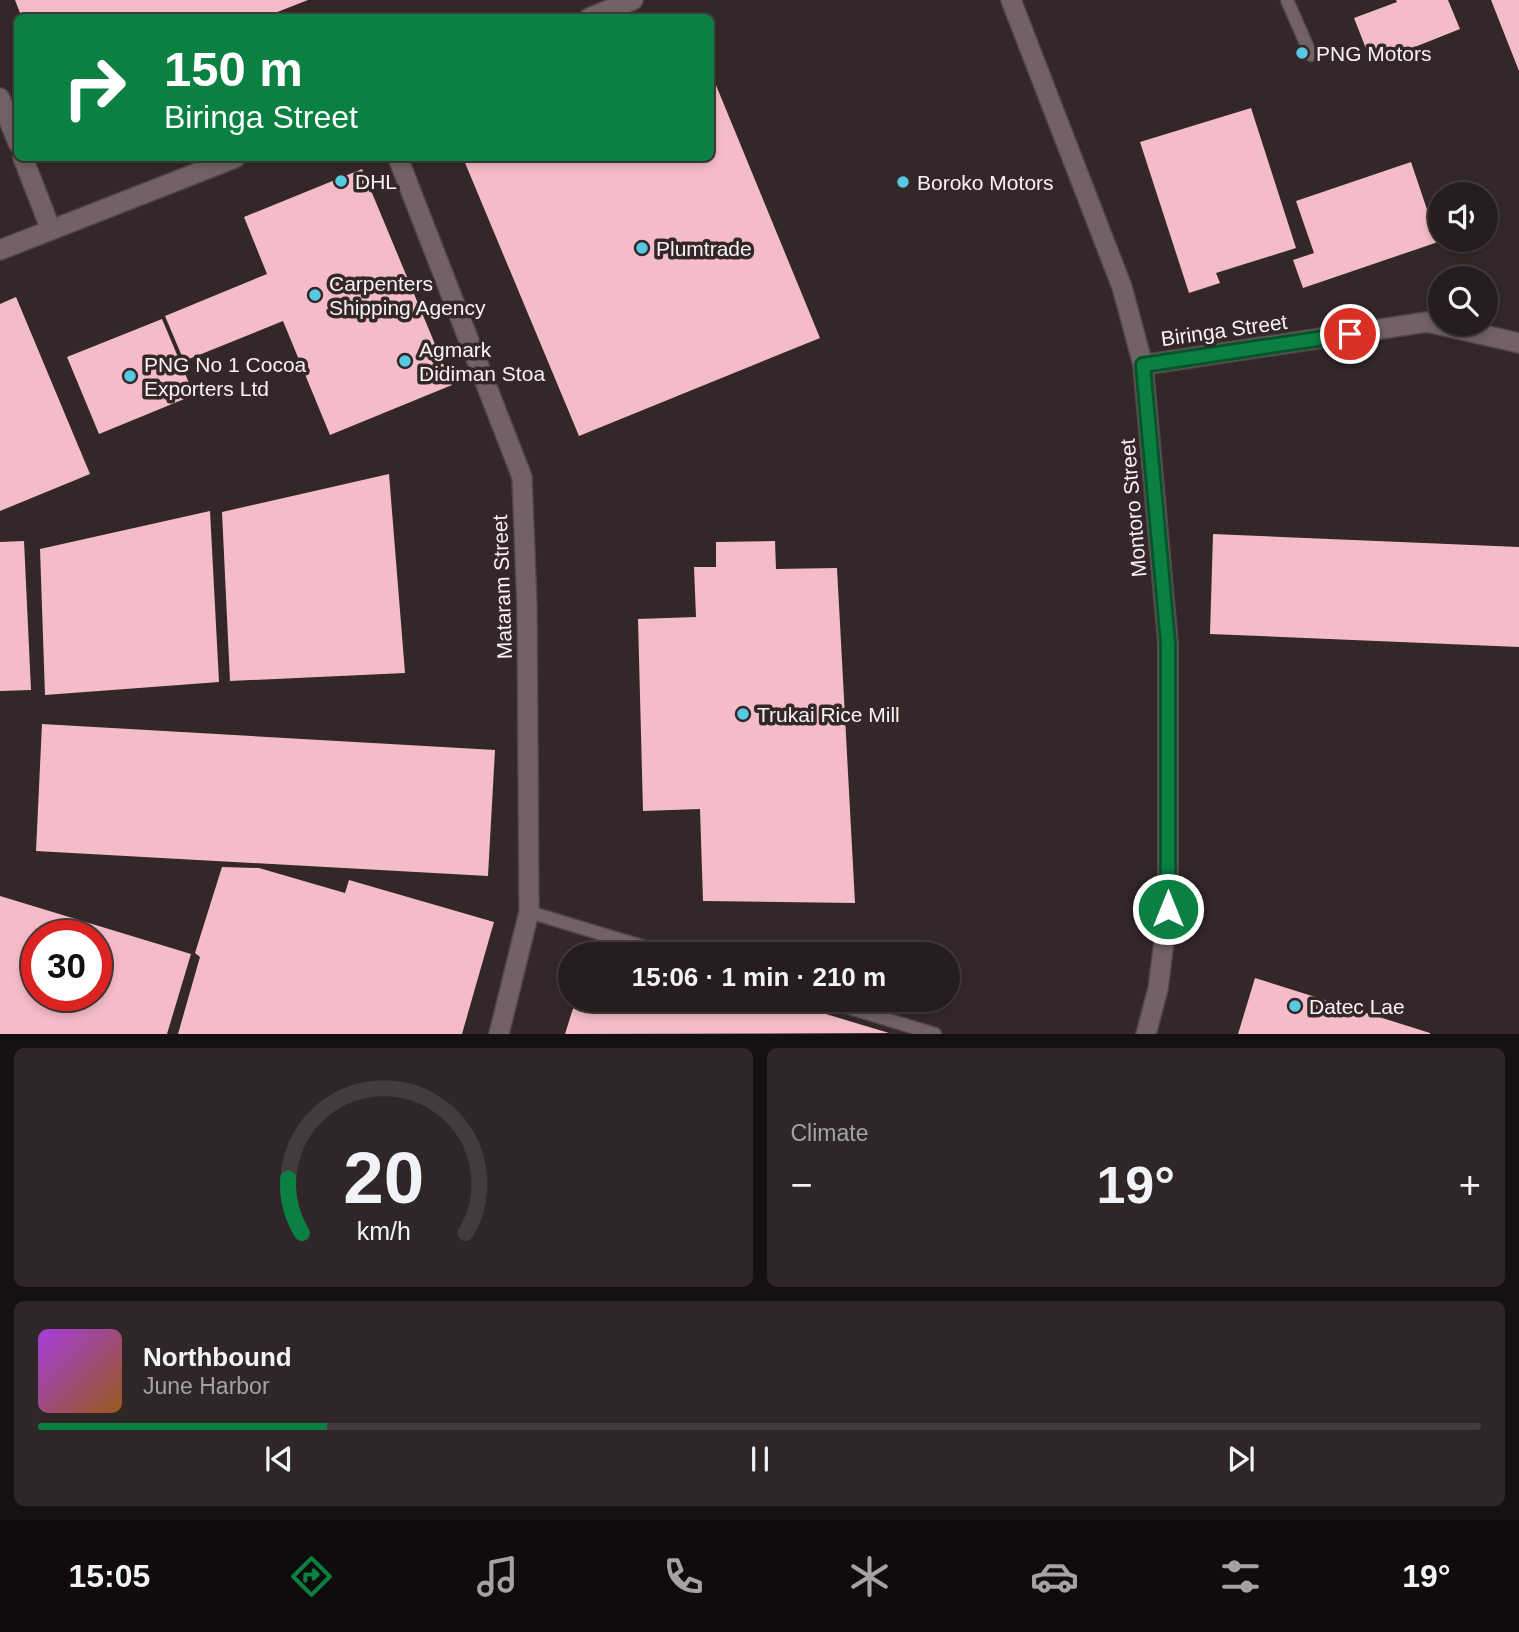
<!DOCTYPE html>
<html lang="en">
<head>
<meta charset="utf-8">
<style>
	:root { --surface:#271d1f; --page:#2f2628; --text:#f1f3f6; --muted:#a4a2a4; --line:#433b3d; --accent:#0b8043 }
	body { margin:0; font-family:Helvetica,sans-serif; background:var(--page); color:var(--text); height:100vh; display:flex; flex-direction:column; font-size:26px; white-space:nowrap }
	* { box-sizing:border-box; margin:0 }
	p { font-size:23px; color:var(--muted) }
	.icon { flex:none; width:38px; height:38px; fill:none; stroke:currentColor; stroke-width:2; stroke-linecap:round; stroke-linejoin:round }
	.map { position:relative; height:1034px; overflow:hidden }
	.details { display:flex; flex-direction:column; gap:14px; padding:14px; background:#151011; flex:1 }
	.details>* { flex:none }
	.guide { position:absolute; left:14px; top:14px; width:700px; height:147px; border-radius:10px; box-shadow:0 4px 10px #0003,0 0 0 2px var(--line); background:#0b8043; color:#fff; overflow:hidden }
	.tools { position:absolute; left:1428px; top:182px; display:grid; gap:14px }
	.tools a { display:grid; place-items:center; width:70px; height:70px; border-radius:50%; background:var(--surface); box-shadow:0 4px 10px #0003,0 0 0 2px var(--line); font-size:35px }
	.speed { position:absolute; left:21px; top:920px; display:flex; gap:14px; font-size:35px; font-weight:700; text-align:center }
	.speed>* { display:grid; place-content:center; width:91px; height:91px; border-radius:50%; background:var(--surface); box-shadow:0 4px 10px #0003,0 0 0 2px var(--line); line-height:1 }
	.speed .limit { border:10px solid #d22; background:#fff; color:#111 }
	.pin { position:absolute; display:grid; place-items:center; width:60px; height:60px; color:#fff; margin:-30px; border:4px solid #fff; border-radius:50%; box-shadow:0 2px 7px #0007 }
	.me { position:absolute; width:77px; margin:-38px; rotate:0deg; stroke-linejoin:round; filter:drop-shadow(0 0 5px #0008) }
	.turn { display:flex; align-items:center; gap:24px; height:147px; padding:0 35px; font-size:32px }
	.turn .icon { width:91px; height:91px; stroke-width:2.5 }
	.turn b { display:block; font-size:49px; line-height:60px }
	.big { font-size:52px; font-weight:700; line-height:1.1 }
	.details .tile { flex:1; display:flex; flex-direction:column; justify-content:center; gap:10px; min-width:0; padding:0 24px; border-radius:10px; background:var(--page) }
	.details .dial { align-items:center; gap:0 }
	.dial svg { height:182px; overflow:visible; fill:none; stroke:var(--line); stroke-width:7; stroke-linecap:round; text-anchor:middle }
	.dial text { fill:var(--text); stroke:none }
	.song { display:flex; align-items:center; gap:21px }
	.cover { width:84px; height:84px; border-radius:10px; background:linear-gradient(135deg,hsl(280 70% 55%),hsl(30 70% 35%)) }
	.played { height:7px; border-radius:4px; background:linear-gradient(90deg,var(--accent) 20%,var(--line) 20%) }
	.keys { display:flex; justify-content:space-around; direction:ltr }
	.heat { display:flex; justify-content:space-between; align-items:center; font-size:38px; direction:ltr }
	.details .tiles { flex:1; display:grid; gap:14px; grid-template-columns:1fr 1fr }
	.tile:last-child { grid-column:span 2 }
	.trip { position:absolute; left:558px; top:942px; width:402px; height:70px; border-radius:35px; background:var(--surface); box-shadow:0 4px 10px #0003,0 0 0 2px var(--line); font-weight:700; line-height:70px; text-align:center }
	.tabs { display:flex; height:112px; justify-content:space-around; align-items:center; background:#100c0c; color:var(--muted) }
	.tabs .icon { width:49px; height:49px }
	.tabs .active { color:var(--accent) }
	.tabs b { font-size:32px; color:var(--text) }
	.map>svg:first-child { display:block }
	.building { fill:#f4bcc8; fill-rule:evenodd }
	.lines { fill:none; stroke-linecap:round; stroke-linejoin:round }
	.service-casing { stroke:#514548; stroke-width:15 }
	.minor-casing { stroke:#514548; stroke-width:22 }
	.secondary-casing { stroke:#514548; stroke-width:22 }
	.service { stroke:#726265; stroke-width:12 }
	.minor { stroke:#726265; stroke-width:19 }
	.secondary { stroke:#726265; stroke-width:19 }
	.route-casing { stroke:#07532c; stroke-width:18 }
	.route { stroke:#0b8043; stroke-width:12 }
	.poi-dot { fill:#58c9e3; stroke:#342729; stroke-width:2.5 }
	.labels { text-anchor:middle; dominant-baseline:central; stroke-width:7; stroke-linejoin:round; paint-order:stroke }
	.poi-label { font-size:21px; fill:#faf1f3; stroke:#342729; text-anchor:start }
	.street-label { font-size:21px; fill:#faf1f3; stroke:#342729 }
</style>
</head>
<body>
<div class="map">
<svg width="1519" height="1034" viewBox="0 0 1519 1034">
	<rect width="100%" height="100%" fill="#342729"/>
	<g class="building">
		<polygon points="15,0 308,0 262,18 22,18"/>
		<polygon points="1396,0 1448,0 1460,29 1372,64 1354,18 1397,2"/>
		<polygon points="1491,0 1519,0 1519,71"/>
		<polygon points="711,73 820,338 579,436 463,158 710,158"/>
		<polygon points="1251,108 1296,248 1216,273 1220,283 1189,293 1140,142"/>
		<polygon points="1411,162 1438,242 1303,288 1293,260 1314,253 1296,201"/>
		<polygon points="362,169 452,385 330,435 283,321 184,361 165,316 267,274 244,217"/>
		<polygon points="16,297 90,474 0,511 0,304"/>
		<polygon points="162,319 194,395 99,434 67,357"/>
		<polygon points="389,474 405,673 230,681 222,512"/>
		<polygon points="210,511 219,682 45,695 40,549"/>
		<polygon points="1213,534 1519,547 1519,647 1210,634"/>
		<polygon points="24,541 31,690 0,691 0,542"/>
		<polygon points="775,541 776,569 837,568 855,903 703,901 700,809 643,811 638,619 696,617 694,567 716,567 716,542"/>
		<polygon points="42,724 495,750 488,876 36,851"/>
		<polygon points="222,867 259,868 345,893 349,880 494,922 462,1034 178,1034 200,957 195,953"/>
		<path d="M0,896L191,954L167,1034H0ZM37,936H96V996H37Z"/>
		<polygon points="593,945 619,953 619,954 590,954"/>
		<polygon points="1255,978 1430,1033 1430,1034 1238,1034"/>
		<polygon points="576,999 776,999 889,1033 565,1034"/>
	</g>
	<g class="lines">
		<g class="service-casing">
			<g id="service">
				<polyline points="1287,0 1311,55"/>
				<polyline points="529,912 668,954"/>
				<polyline points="820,999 935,1034"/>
			</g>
		</g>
		<g class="minor-casing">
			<g id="minor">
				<polyline points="1011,0 1122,287 1143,365 1168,643 1168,909 1158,989 1146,1034"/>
				<polyline points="0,98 18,143"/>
				<polyline points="23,158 51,230"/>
				<polyline points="398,158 522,477 527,607 529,912 499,1034"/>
				<polyline points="1143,365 1427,322 1519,343"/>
			</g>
		</g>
		<g class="secondary-casing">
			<g id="secondary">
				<polyline points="589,18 633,0"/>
				<polyline points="0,250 235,158"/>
			</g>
		</g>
		<use href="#service" class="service"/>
		<use href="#minor" class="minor"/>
		<use href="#secondary" class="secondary"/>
	</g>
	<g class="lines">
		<g class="route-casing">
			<polyline id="route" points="1168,909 1168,643 1143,365 1350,334"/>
		</g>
		<use href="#route" class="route"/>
	</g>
	<g class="poi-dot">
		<circle cx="1302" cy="53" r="7"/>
		<circle cx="341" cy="181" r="7"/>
		<circle cx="903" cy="182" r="7"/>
		<circle cx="642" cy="248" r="7"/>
		<circle cx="315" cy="295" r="7"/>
		<circle cx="405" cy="361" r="7"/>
		<circle cx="130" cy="376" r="7"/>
		<circle cx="743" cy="714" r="7"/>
		<circle cx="1295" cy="1006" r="7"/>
	</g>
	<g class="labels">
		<g class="poi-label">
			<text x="1316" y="53">PNG Motors</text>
			<text x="355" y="181">DHL</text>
			<text x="917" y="182">Boroko Motors</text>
			<text x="656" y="248">Plumtrade</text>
			<text x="329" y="283">Carpenters<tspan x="329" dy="24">Shipping Agency</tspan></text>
			<text x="419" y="349">Agmark<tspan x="419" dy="24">Didiman Stoa</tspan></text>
			<text x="144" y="364">PNG No 1 Cocoa<tspan x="144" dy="24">Exporters Ltd</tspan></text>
			<text x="757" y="714">Trukai Rice Mill</text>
			<text x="1309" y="1006">Datec Lae</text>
		</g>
		<g class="street-label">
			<text transform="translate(1224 330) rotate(-8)">Biringa Street</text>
			<text transform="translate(1133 508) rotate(-95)">Montoro Street</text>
			<text transform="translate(502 587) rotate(-92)">Mataram Street</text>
		</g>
	</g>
</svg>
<div class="tools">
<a><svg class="icon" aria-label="sound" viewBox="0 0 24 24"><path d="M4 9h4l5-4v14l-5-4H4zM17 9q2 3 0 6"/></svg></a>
<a><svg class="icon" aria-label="search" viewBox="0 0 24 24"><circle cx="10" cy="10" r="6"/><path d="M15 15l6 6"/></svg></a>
</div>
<div class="speed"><div class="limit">30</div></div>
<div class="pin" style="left:1350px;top:334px;background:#d93025"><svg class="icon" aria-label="arrive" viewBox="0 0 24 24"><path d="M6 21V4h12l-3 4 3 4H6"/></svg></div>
<svg class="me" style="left:1168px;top:909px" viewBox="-20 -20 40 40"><circle r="17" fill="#0b8043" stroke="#fff" stroke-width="3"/><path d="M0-11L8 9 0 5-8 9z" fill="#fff"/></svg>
<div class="trip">15:06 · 1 min · 210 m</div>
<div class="guide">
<div class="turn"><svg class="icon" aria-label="right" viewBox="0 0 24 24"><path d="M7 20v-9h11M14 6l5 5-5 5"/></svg><div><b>150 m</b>Biringa Street</div></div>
</div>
</div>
<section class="details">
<div class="tiles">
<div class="tile dial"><svg viewBox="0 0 100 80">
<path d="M14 69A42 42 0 1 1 86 69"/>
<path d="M14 69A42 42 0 0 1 8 45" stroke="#0b8043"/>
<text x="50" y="56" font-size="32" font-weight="700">20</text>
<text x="50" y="72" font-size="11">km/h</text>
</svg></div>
<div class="tile"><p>Climate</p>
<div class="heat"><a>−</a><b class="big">19°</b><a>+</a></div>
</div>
<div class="tile">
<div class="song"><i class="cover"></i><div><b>Northbound</b><p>June Harbor</p></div></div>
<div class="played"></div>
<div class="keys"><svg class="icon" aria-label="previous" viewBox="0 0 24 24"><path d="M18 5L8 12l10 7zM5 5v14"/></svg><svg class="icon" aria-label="pause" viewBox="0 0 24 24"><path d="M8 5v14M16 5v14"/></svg><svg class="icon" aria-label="next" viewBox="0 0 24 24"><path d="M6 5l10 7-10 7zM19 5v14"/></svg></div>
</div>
</div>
</section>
<nav class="tabs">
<b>15:05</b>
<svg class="icon active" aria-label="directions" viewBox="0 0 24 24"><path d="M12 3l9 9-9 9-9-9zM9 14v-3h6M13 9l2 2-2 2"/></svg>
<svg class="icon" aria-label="music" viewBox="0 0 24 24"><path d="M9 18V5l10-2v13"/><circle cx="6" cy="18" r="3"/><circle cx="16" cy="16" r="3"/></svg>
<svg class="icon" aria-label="phone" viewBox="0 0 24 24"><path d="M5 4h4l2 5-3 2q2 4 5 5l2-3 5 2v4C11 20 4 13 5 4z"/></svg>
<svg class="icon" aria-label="climate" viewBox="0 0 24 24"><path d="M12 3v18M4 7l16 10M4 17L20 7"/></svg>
<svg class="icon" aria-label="car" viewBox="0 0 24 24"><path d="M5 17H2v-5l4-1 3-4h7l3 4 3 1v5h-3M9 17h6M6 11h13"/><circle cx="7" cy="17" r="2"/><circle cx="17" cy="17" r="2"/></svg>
<svg class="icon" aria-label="filters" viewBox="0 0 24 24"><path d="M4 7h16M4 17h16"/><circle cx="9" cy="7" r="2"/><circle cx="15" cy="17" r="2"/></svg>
<b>19°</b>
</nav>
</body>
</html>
